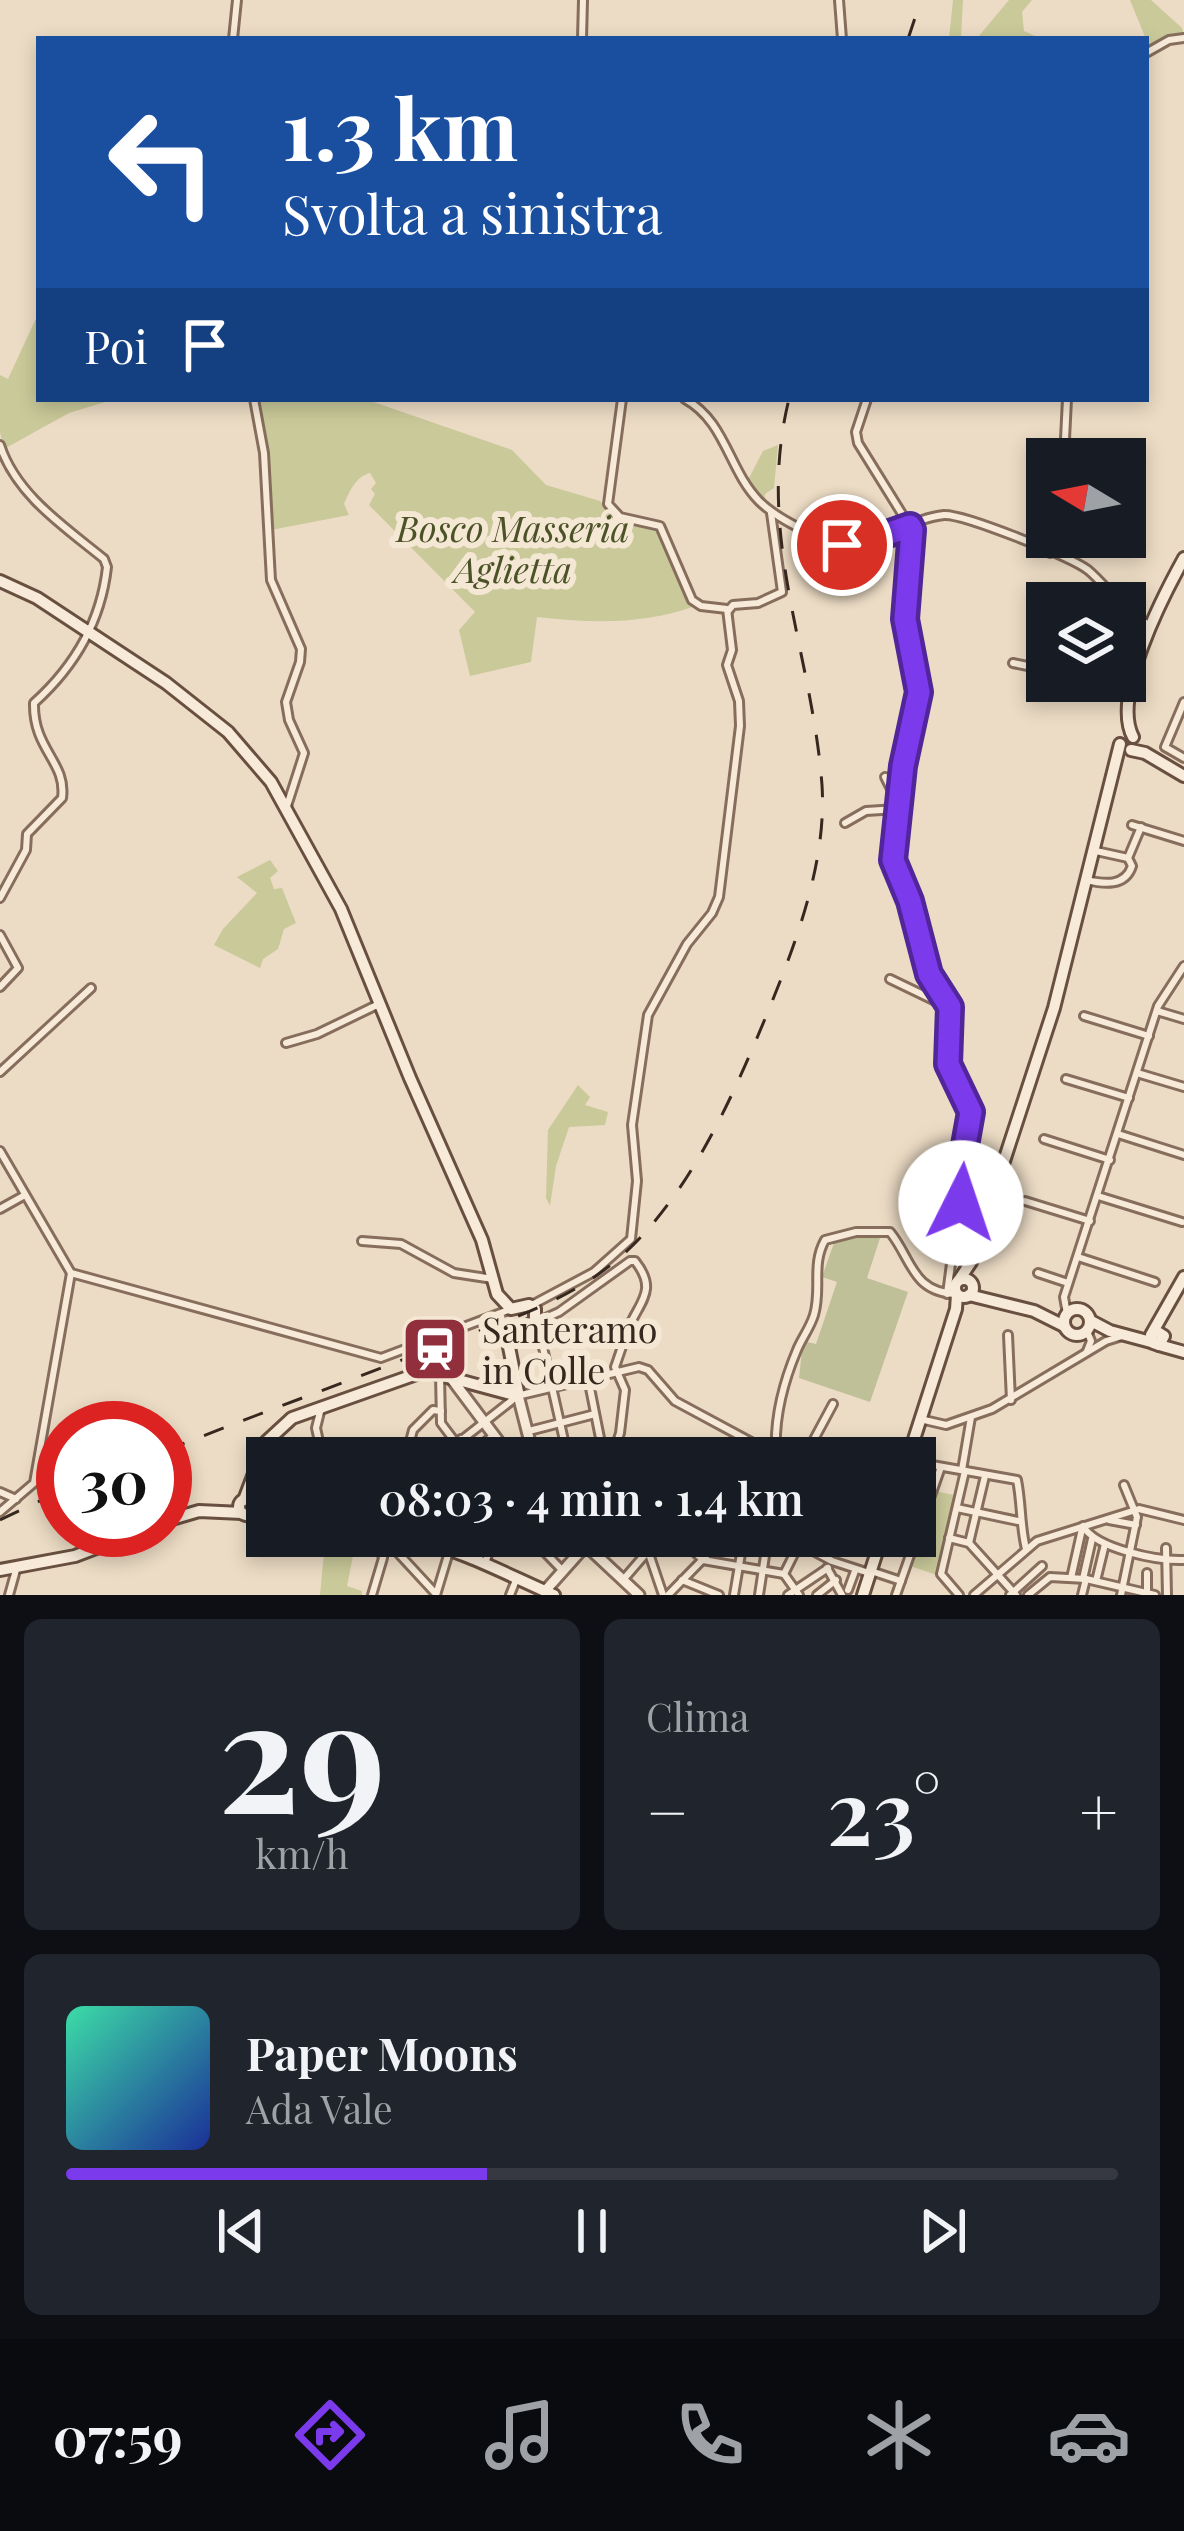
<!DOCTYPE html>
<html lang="it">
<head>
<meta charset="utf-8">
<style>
	:root { --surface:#171b24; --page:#20242c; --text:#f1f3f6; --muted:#9ea1a6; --line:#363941; --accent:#7c3aed }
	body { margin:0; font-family:"Playfair Display",serif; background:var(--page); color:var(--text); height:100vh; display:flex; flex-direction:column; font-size:45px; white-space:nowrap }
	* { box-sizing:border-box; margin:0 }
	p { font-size:39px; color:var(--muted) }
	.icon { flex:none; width:66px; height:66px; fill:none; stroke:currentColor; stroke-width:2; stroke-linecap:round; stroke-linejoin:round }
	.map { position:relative; height:1595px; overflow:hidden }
	.details { display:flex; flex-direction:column; gap:24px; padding:24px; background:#0d0f14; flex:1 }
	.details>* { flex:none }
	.hud { position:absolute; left:36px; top:36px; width:1113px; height:366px; border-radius:0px; box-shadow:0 6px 18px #0003; background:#1a4fa0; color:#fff; overflow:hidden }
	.needle { width:78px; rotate:280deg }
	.fabs { position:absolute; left:1026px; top:438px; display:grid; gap:24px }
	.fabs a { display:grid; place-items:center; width:120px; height:120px; border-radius:0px; background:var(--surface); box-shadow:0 6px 18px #0003; font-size:60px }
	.speed { position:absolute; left:36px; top:1401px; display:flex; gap:24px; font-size:60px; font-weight:700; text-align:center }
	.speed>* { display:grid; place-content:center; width:156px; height:156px; border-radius:50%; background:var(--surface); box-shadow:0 6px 18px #0003; line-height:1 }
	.speed .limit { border:18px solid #d22; background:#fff; color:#111 }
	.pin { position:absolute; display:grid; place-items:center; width:102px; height:102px; color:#fff; margin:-51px; border:6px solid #fff; border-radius:50%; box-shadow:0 3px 12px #0007 }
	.me { position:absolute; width:132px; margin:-66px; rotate:4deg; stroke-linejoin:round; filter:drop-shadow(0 0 9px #0008) }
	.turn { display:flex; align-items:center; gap:42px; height:252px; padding:0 48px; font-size:54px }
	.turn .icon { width:156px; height:156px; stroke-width:2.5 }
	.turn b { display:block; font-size:84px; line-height:102px }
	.then { display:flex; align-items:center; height:114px; padding:0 48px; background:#0003; gap:24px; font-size:45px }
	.big { font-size:90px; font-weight:600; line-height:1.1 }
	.details .tile { flex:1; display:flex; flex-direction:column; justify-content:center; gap:18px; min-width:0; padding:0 42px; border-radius:18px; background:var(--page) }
	.details .dial { align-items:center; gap:0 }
	.dial b { font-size:156px; line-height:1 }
	.song { display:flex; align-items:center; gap:36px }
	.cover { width:144px; height:144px; border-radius:18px; background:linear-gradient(135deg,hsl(160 70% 55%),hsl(230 70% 35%)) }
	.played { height:12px; border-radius:6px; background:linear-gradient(90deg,var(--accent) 40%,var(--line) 40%) }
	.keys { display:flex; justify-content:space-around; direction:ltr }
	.heat { display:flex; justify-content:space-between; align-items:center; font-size:66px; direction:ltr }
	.details .tiles { flex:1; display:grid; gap:24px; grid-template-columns:1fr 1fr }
	.tile:last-child { grid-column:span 2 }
	.trip { position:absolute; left:246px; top:1437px; width:690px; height:120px; border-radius:0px; background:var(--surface); box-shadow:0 6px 18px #0003; font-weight:600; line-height:120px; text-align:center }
	.dock { display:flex; height:192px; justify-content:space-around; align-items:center; background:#090b0e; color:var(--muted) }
	.dock .icon { width:84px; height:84px }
	.dock .active { color:var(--accent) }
	.dock b { font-size:54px; color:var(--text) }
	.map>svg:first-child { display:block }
	.green { fill:#c9c99a }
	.cemetery { fill:#bfbf98 }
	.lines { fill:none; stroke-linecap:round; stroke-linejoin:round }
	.minor-casing { stroke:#866d5c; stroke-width:12 }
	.tertiary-casing { stroke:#866d5c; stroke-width:15 }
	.secondary-casing { stroke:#684f3f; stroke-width:16 }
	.minor { stroke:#f7ead8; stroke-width:6 }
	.tertiary { stroke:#f7ead8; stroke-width:9 }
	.secondary { stroke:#f7ead8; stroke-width:10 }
	.rail { stroke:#37281f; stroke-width:3; stroke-dasharray:21 21; stroke-linecap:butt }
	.route-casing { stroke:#51269a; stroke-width:30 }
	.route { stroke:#7c3aed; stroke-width:21 }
	.labels { text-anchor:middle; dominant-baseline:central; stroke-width:12; stroke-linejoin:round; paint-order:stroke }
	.park-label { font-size:36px; font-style:italic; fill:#4c5227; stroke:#f4e7d4 }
	.poi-label { font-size:36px; fill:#37281f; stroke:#f4e7d4; text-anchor:start }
</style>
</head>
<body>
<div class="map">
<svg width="1184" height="1595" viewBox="0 0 1184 1595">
	<rect width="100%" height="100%" fill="#ecdcc5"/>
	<g class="green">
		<polygon points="953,0 963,0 961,37 978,37 1009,0 1032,0 1022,12 1024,31 1042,39 949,39"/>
		<polygon points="1130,0 1151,0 1182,28 1184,36 1150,49"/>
		<polygon points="39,312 39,399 115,399 69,413 4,449 0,432 0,375 8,379"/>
		<path d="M257,399H365L512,450L546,485L600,501L619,520L660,528L677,576L695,606C643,625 592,623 537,617L531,662L470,676L459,630L475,612L369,505L375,494L371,489L376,483L370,473C355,477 350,491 344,504L349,515L271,530L267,460Z"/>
		<polygon points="778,445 774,488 765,494 764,505 747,482 763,451"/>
		<polygon points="270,860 278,871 270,878 274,889 282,888 296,923 284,929 278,949 263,959 260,968 214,945 223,929 257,893 237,877"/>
		<polygon points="578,1085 590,1097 585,1105 608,1112 605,1125 569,1127 556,1166 550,1206 546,1198 548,1130"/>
		<polygon points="935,1491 958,1496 937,1575 910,1566"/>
		<polygon points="354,1551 347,1586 362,1591 362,1595 320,1595 324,1553"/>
	</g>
	<polygon class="cemetery" points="882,1232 867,1278 908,1292 870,1402 799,1378 803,1341 816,1344 837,1282 822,1277 835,1240"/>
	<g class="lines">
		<g class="minor-casing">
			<g id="minor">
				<polyline points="839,0 842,39"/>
				<polyline points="233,39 237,0"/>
				<polyline points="582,39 583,0"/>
				<polyline points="1146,53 1169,40 1184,38"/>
				<polyline points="254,399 264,453 271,580 301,649 300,662 286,702 289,720 304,753 287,806"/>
				<path d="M685,399C726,422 728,469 759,501C775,517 801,529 821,539C863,559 903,519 944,515C964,514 1071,557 1088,570C1100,580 1110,593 1120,603"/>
				<polyline points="867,399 856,432 858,443 912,530 905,618 919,692 903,766 893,859 910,901 930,973 951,1010 949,1067 971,1112 947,1294"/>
				<path d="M0,445C16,495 65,527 104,559L107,567C101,621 74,667 34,703C33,750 67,762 62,798L27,834L26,850L0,898"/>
				<polyline points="1064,459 1067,399"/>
				<polyline points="1050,553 1058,537"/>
				<polyline points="1125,608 1148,625"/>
				<polyline points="728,611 733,605 758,603 782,592 771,513"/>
				<polyline points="1013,663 1047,670"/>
				<polyline points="1101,681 1129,687"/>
				<polyline points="1184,702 1165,747 1184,758"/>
				<polyline points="885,777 898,803"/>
				<polyline points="845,823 866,811 898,809"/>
				<polyline points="1132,825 1184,841"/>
				<polyline points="1096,851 1128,858"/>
				<path d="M1086,880C1104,884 1125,887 1132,866L1128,858L1141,827"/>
				<polyline points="0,935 18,968 0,987"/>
				<polyline points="890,979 946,1006"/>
				<polyline points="1157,1011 1184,1019"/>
				<polyline points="1084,1016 1149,1036"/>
				<polyline points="286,1043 317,1034 379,1004"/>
				<polyline points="0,1072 91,988"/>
				<polyline points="1137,1073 1184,1087"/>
				<polyline points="1066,1079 1129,1098"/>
				<polyline points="1118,1134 1184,1155"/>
				<polyline points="1044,1139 1110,1160"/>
				<polyline points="0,1151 71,1273 381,1358 511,1309"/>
				<polyline points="1098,1196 1182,1222"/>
				<polyline points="1025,1201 1090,1221"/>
				<polyline points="0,1209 25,1195"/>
				<polyline points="362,1241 401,1244 454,1273 493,1279"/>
				<polyline points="1078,1257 1155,1282"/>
				<polyline points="1038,1273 1068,1283"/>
				<polyline points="532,1305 594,1272 631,1239 637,1181 632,1125 648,1015 687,944 712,913 719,897 740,726 739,701 727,665 732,650 727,609 701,606 692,600 660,526 620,517 608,504 622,399"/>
				<polyline points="1067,1314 1064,1297 1158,1006 1184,966"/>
				<polyline points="537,1321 568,1458"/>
				<path d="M537,1322L559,1312L630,1261H635C658,1290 640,1301 629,1327C624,1340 620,1353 615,1367L625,1390L620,1433L612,1458"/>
				<polyline points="1087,1331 1091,1341 1087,1351"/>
				<polyline points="1008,1335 1011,1400"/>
				<polyline points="436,1363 446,1362 451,1376"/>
				<polyline points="440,1374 441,1423 456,1443"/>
				<polyline points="588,1378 604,1458"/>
				<polyline points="521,1395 639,1367 648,1370 675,1401 781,1458"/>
				<polyline points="321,1408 316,1428 320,1446 373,1455 410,1449 442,1458"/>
				<polyline points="920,1419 946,1425 992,1409 1106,1341 1122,1336"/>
				<polyline points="529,1431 595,1414"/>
				<polyline points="461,1439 476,1458"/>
				<polyline points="408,1449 413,1430 433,1410 441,1411"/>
				<polyline points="698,1450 711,1458"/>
				<polyline points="808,1450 833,1458"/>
				<polyline points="472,1453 494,1435"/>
				<path d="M776,1455C774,1419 783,1383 797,1350C802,1338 810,1328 814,1315C822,1289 811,1265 825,1240L856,1232H890C912,1259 912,1293 957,1294"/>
				<polyline points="440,1457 515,1398"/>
				<polyline points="560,1458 602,1448"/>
				<polyline points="804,1458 833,1404"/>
				<path d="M915,1462L1017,1480C1022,1505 1020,1525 1026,1549"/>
				<polyline points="962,1470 971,1417"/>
				<polyline points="0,1492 16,1499"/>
				<polyline points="957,1508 1018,1521"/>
				<polyline points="0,1512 34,1483 71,1273"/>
				<polyline points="1109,1520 1136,1525"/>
				<path d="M1083,1526C1096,1549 1158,1561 1184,1560"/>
				<polyline points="522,1536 534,1541 562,1570"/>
				<polyline points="643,1536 663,1595"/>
				<polyline points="678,1536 703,1560"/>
				<polyline points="785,1536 832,1561 869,1573"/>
				<polyline points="949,1538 969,1543 1016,1595"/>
				<polyline points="387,1541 436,1594"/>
				<polyline points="969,1543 985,1476"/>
				<polyline points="542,1548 556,1536"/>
				<polyline points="1166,1548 1167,1595"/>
				<polyline points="827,1551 877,1551"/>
				<polyline points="703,1560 784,1574"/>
				<polyline points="485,1563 495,1536"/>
				<polyline points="827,1568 842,1595"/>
				<polyline points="871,1571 901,1581"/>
				<polyline points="784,1574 803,1536"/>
				<polyline points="784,1574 799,1595"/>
				<polyline points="1071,1578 1082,1529"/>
				<polyline points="1083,1579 1092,1539"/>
				<polyline points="623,1580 648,1551"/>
				<polyline points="682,1580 719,1595"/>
				<polyline points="1096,1581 1105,1544"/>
				<polyline points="848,1590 855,1571"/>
				<polyline points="1147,1594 1147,1573"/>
				<polyline points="9,1595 16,1570"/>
				<polyline points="372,1595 383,1558 378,1543"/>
				<polyline points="436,1595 449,1552"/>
				<polyline points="510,1595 516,1580"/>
				<polyline points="668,1595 711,1551 714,1536"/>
				<polyline points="734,1595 744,1536"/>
				<polyline points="759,1595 768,1536"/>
				<polyline points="788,1595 828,1568"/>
				<polyline points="817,1595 836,1580"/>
				<polyline points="896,1595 941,1467"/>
				<polyline points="959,1595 941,1574 965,1471"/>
				<polyline points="974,1595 1037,1541 1139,1509 1184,1520"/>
				<polyline points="1010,1595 1042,1566"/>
				<polyline points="1028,1595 1050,1577 1086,1579 1155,1595"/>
				<polyline points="1082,1595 1086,1579"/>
				<polyline points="1121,1595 1137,1517 1124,1485"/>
			</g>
		</g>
		<g class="tertiary-casing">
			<g id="tertiary">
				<polyline points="451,1378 511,1458"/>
				<polyline points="519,1399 534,1458"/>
				<polyline points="576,1536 639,1595"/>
				<polyline points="545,1591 586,1545"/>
			</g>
		</g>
		<g class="secondary-casing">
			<g id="secondary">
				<polyline points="0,581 37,598 166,683 228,732 271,782 341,909 410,1078 482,1240 497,1294 511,1309 529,1305 535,1309 535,1322 515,1331 508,1342 518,1392"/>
				<path d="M1133,737C1111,696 1163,596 1184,558"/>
				<polyline points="1131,750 1145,753 1184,776"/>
				<circle cx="964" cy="1288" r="9"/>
				<polyline points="959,1280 971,1262 1054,1008 1120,744"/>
				<polyline points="969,1295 1034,1311 1064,1326"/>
				<circle cx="1077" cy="1322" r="13"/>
				<polyline points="1091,1321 1110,1331 1151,1342"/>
				<polyline points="1156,1331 1164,1336 1159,1345 1153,1343 1151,1335 1184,1277"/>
				<polyline points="1159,1345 1184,1352"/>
				<polyline points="908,1458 956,1309 957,1294"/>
				<circle cx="247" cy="1507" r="8"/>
				<polyline points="244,1500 266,1442 292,1418 425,1371 514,1395"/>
				<polyline points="247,1515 267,1524"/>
				<polyline points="165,1521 199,1511 242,1513"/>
				<path d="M289,1536C347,1567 368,1529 415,1540C460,1549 512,1577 554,1595"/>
				<polyline points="0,1570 75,1556 143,1530"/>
				<polyline points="863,1595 882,1536"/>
			</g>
		</g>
		<use href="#minor" class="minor"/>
		<use href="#tertiary" class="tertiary"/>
		<use href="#secondary" class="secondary"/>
		<g class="rail">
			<polyline points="908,39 921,0"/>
			<path d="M165,1451C252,1416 341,1384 428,1350C498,1323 575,1302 630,1248C693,1187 734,1094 767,1014C796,943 827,862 822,785C812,651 755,536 789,399"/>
			<polyline points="0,1520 63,1490"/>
		</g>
	</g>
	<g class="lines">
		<g class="route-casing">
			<polyline id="route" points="842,545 859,544 910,526 912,530 905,619 919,692 903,766 893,860 910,901 929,974 950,1007 948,1064 971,1112 962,1162 961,1203"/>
		</g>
		<use href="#route" class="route"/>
	</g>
	<defs>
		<g id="station-square" transform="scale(3.45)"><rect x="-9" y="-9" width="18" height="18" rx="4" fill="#922f3c" stroke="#f4e7d4"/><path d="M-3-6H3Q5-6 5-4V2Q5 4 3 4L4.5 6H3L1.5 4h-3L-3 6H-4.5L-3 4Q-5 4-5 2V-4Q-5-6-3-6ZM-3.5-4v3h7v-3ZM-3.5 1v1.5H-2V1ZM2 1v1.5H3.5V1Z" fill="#fff"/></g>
	</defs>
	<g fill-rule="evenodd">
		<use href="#station-square" x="435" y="1349"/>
	</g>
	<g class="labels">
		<g class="park-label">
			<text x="513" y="527">Bosco Masseria<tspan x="513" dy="41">Aglietta</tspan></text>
		</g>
		<g class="poi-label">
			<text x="482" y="1328">Santeramo<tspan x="482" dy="41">in Colle</tspan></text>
		</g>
	</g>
</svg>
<div class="fabs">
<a><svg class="needle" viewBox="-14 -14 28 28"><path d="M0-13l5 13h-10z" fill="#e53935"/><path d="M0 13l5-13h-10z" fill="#9ea1a6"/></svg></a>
<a><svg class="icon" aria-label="layers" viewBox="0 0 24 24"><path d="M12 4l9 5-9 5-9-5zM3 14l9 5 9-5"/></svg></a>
</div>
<div class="speed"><div class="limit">30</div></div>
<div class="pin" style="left:842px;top:545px;background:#d93025"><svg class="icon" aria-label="arrive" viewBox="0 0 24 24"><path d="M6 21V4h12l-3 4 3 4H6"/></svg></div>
<svg class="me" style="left:961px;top:1203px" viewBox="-20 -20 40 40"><circle r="19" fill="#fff"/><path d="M0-13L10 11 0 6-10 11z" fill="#7c3aed"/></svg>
<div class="trip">08:03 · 4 min · 1.4 km</div>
<div class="hud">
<div class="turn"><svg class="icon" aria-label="left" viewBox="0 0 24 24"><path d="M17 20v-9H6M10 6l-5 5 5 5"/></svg><div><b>1.3 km</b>Svolta a sinistra</div></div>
<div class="then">Poi<svg class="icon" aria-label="arrive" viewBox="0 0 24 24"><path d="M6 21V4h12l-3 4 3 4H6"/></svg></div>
</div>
</div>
<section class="details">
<div class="tiles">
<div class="tile dial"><b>29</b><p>km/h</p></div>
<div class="tile"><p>Clima</p>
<div class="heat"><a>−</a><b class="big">23°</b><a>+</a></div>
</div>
<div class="tile">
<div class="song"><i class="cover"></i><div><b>Paper Moons</b><p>Ada Vale</p></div></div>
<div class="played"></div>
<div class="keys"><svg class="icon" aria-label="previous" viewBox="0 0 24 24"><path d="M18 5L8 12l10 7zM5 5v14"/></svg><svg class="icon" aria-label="pause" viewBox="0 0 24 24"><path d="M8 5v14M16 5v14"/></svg><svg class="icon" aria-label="next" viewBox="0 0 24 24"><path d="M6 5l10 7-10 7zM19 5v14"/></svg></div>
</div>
</div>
</section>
<nav class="dock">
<b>07:59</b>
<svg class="icon active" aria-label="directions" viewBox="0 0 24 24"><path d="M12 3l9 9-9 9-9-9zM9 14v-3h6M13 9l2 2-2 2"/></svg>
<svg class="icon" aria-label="music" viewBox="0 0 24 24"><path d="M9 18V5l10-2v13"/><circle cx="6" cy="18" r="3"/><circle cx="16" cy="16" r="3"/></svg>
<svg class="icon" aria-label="phone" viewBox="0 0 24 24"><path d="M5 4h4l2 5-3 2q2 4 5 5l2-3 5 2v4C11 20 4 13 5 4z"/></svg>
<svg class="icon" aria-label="climate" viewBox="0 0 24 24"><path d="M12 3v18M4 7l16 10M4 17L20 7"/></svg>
<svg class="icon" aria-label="car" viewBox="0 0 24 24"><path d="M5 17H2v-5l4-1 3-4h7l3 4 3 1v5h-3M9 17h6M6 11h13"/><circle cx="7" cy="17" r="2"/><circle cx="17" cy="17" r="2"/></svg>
</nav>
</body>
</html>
